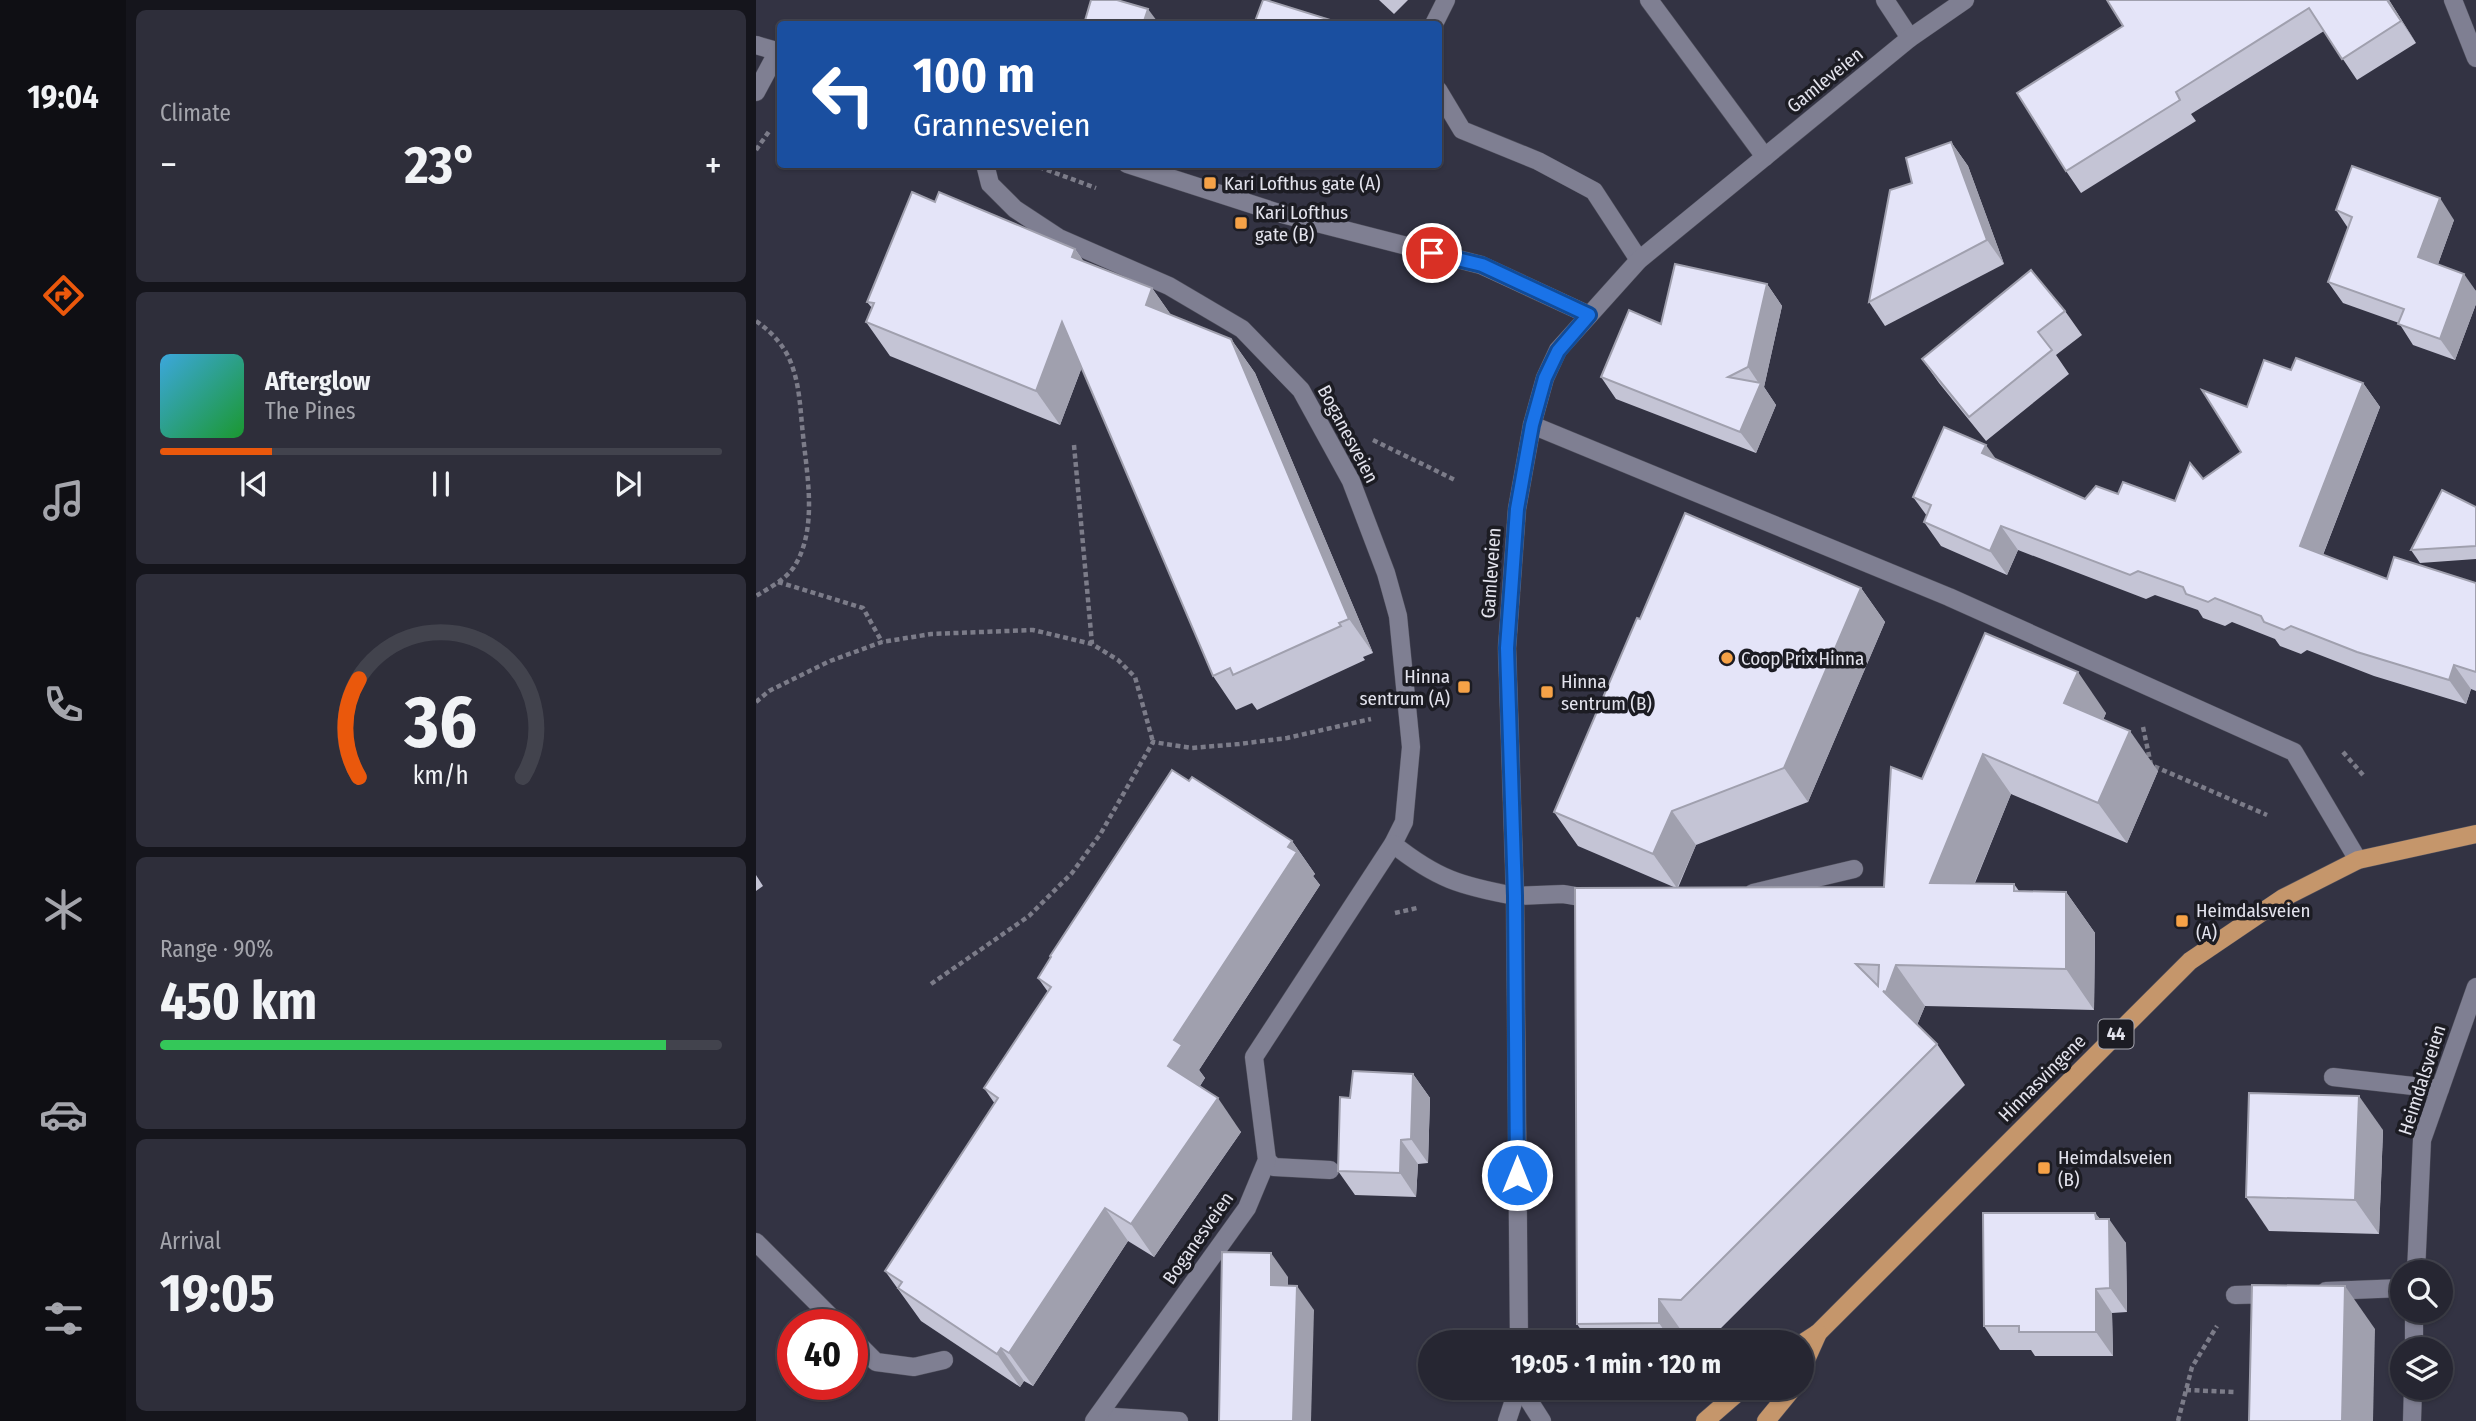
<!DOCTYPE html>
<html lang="en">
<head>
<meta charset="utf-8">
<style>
	:root { --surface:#262632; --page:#2e2e3a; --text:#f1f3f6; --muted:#a4a5ac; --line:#42434d; --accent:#ea580c }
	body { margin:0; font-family:"Fira Sans Condensed",sans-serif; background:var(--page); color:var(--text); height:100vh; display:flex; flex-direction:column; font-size:26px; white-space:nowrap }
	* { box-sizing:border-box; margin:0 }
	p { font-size:23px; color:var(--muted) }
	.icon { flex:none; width:38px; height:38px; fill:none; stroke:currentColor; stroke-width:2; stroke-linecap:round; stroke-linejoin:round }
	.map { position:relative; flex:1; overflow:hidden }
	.details { display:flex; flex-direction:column; gap:10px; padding:10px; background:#15151c; width:630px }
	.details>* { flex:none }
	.banner { position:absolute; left:21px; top:21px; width:665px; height:147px; border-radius:7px; box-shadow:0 2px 5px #0004,0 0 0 2px var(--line); background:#1a4fa0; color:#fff; overflow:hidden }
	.controls { position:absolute; left:1634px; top:1260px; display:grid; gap:14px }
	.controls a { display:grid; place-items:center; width:63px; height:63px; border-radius:50%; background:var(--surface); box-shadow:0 2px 5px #0004,0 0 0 2px var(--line); font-size:35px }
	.speed { position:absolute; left:21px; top:1309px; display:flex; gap:14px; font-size:35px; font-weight:700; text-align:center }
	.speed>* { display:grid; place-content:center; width:91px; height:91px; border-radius:50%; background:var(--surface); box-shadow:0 2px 5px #0004,0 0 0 2px var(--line); line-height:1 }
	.speed .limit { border:10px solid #d22; background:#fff; color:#111 }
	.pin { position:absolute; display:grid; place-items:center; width:60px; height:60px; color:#fff; margin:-30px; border:4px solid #fff; border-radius:50%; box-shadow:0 2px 7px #0007 }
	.me { position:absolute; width:77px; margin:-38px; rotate:0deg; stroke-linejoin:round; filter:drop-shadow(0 0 5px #0008) }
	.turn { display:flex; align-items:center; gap:24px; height:147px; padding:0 21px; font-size:32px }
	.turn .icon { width:91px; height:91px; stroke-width:2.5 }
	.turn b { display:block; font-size:49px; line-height:60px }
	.big { font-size:52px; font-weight:700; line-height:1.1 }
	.details .widget { flex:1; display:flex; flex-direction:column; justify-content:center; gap:10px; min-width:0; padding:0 24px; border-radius:10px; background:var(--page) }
	.details .dial { align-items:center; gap:0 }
	.dial svg { height:182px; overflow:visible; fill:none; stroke:var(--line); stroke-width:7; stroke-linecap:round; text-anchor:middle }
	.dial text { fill:var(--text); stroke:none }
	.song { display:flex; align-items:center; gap:21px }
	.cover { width:84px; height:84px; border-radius:10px; background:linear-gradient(135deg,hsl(200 70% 55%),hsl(130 70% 35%)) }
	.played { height:7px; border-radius:4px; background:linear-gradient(90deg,var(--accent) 20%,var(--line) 20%) }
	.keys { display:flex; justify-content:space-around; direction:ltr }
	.heat { display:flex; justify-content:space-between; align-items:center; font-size:38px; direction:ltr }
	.charge { height:10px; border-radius:5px; background:linear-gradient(90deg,#34c759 90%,var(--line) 0) }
	.trip { position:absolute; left:662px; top:1330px; width:396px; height:70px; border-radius:35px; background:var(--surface); box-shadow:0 2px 5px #0004,0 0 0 2px var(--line); font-weight:700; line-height:70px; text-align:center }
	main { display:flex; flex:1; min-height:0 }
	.tab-bar { display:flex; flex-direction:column; width:126px; justify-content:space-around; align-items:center; background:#0f0f14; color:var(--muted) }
	.tab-bar .icon { width:49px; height:49px }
	.tab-bar .on { color:var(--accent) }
	.tab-bar b { font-size:32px; color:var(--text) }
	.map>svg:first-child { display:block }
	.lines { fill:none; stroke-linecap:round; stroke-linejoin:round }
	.service-casing { stroke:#4f4f5c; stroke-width:19 }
	.minor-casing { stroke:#4f4f5c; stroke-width:19 }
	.tertiary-casing { stroke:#4f4f5c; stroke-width:19 }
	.primary-casing { stroke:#4f4f5c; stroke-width:19 }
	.path { stroke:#7c7c89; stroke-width:4.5; stroke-dasharray:5 3.5; stroke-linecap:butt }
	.service { stroke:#7f7f92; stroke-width:18 }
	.minor { stroke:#7f7f92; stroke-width:18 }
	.tertiary { stroke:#7f7f92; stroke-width:18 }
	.primary { stroke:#c5966b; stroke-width:18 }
	.wall { fill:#c4c4d5 }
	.shaded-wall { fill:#a0a0ae }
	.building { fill:#e4e4f8; stroke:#a0a0ae; stroke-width:2; fill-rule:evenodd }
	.route-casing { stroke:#114b97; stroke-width:18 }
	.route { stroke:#1a73e8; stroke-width:12 }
	.poi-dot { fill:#f6a247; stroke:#1c1c23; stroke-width:2.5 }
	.labels { text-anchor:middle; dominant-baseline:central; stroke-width:7; stroke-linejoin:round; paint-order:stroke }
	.shield { fill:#1c1c23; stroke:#a7a7b0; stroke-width:2 }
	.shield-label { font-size:18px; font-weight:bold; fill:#e3e3ed }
	.street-label { font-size:19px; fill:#e3e3ed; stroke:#1c1c23 }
	.poi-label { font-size:19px; fill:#e3e3ed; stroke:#1c1c23; text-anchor:start }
</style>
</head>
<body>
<main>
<nav class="tab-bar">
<b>19:04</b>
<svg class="icon on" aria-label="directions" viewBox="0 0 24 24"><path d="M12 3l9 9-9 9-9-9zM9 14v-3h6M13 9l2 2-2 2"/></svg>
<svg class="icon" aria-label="music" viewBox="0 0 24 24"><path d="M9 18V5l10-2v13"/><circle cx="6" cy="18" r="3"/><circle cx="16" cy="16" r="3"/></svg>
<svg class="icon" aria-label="phone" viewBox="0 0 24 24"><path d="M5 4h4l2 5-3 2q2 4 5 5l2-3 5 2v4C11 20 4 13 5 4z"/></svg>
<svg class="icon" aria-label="climate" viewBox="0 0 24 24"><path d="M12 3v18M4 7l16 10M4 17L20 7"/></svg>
<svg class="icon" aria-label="car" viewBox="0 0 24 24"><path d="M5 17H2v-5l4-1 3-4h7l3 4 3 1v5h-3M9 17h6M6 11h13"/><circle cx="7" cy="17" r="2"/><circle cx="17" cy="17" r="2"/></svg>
<svg class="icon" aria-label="filters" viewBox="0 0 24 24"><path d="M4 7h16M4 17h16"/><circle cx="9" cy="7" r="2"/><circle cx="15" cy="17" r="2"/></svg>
</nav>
<section class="details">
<div class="widget"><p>Climate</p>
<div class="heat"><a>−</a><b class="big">23°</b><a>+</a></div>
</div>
<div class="widget">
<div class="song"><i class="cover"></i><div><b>Afterglow</b><p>The Pines</p></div></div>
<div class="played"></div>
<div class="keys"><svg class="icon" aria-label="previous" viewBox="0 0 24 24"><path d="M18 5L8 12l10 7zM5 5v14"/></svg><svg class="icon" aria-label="pause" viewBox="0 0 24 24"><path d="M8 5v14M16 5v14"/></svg><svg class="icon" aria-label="next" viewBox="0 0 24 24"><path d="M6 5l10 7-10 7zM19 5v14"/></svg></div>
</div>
<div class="widget dial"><svg viewBox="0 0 100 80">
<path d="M14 69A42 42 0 1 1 86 69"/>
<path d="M14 69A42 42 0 0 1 14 26" stroke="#ea580c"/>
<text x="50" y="56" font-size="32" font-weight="700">36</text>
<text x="50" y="72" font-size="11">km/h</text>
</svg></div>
<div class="widget"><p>Range · 90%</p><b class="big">450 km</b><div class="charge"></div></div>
<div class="widget"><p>Arrival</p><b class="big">19:05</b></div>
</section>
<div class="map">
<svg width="1720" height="1421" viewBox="0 0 1720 1421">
	<rect width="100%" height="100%" fill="#333343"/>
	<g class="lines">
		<g class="service-casing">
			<g id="service">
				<polyline points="893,0 1009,157"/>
				<polyline points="1129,0 1154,38"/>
				<polyline points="678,24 690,0"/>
				<polyline points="682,90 706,130 782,161 838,191 883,260"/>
				<polyline points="997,893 1098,869"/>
				<polyline points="759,896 807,894 843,900"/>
				<polyline points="1577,1077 1684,1089"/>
				<polyline points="511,1160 518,1167 574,1170"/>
				<polyline points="0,1242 83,1325"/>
				<polyline points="1570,1291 1647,1288"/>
				<polyline points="1479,1295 1518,1294"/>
				<polyline points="96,1338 120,1362 158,1367 188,1360"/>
				<polyline points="342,1416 423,1421"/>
			</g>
		</g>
		<g class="minor-casing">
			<g id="minor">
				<polyline points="1697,0 1720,58"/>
				<polyline points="0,45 24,52"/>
				<polyline points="0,92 22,51"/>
				<polyline points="229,164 234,184 259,209 303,238 413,286 486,329 545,390 595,481 630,573 642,616 655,747 648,822 637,844 498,1057 511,1160 491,1208 338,1421"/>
				<polyline points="371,164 526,214 725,265 833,315"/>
				<polyline points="776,425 1193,597 1538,752 1602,860"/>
				<path d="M637,844C681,879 705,886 759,896"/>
				<polyline points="1660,1272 1666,1140 1720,987"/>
				<polyline points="1658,1349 1658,1311"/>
				<polyline points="1656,1421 1657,1388"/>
			</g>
		</g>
		<g class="tertiary-casing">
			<g id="tertiary">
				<polyline points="763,1342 759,896 751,648 761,509 776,425 789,378 802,350 883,260 1154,38 1209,0"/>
				<polyline points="765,1388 786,1421"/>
				<polyline points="751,1421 762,1388"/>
			</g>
		</g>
		<g class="primary-casing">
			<g id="primary">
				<polyline points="1045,1344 1062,1333 1434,961 1527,898 1602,860 1720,834"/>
				<polyline points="1045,1371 1062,1333"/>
				<polyline points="949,1421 987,1388"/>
				<polyline points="1010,1421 1037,1388"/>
			</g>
		</g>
		<g class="path">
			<polyline points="0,150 14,130"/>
			<polyline points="275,164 340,188"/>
			<path d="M0,321C14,331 24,341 32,356C44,381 44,408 47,435C51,476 62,529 38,567C29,580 13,588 0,596"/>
			<polyline points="617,440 701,481"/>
			<polyline points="318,445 336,644"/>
			<polyline points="22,582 107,608 126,642"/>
			<polyline points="0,702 13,691 74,661 126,642 175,634 277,630 336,644 362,660 379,677 397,742"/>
			<polyline points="1387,727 1395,765 1511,815"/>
			<polyline points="1587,752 1607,775"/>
			<polyline points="639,913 661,908"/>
			<polyline points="175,984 273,916 316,873 345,833 397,742 436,748 483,744 531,738 615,719"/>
			<polyline points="1430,1390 1478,1392"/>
			<polyline points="1422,1421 1436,1367 1461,1326"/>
		</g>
		<use href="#service" class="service"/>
		<use href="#minor" class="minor"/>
		<use href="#tertiary" class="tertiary"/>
		<use href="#primary" class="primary"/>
	</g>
	<g class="wall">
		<polygon points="623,0 652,0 638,14"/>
		<polygon points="1351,0 1633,0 1660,43 1601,80 1568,31 1435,114 1440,121 1325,193 1310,171 1367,26"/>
		<polygon points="1195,142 1212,166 1248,264 1129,326 1113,302 1156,183"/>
		<polygon points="179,202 319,249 328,262 396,288 415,315 475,339 499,373 617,653 607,657 609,660 501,710 496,703 480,710 457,676 326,367 304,425 134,356 110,322 116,308 111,302"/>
		<polygon points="1580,210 1698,220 1682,264 1720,291 1720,304 1699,360 1657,345 1643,323 1587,303 1572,282 1592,228"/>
		<polygon points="1011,284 1026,306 1008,387 1020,405 1000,453 860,399 845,377 905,324"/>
		<polygon points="1309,311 1326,335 1300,355 1313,374 1230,441 1183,383 1166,359"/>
		<polygon points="1535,370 1607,383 1624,407 1567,555 1631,579 1720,583 1720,691 1715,689 1710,704 1618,676 1551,650 1545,654 1524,646 1519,639 1476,622 1469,626 1447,618 1442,610 1399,595 1390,599 1262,550 1251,575 1185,546 1168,522 1171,516 1157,497 1240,459 1329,499 1362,494 1419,501 1485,452 1491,407"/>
		<polygon points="1720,507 1720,559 1664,563 1655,550"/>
		<polygon points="1105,588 1129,622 1052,802 940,845 922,888 1128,887 1166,779 1229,633 1350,713 1347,720 1402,771 1371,843 1255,794 1219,883 1258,884 1263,891 1310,892 1339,933 1338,1010 1169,1006 1161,1025 1181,1044 1209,1085 953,1340 932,1340 932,1342 833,1342 821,1324 920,888 822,846 798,812 884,619"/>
		<polygon points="433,781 536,841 559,874 557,876 564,885 443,1070 449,1078 444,1086 485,1132 398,1257 372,1241 277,1386 268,1381 264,1387 165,1321 129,1271 239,1104 228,1088 292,992 282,978 295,958 294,956"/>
		<polygon points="0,875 7,886 0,891"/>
		<polygon points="657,1074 674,1098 672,1163 662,1164 660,1197 599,1195 582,1171 594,1098"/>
		<polygon points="1627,1130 1623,1234 1513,1231 1490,1197"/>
		<polygon points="1339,1213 1344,1219 1370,1243 1371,1312 1356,1313 1357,1356 1279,1356 1275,1350 1244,1350 1228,1326"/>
	</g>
	<g class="shaded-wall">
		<polygon points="1631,0 1633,0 1660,43 1645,21"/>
		<polygon points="392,9 401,21 400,24 387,24"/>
		<polygon points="1195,142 1212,166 1248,264 1231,240"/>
		<polygon points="1684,198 1698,220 1677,278 1662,257"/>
		<polygon points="319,249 343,283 316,257"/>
		<polygon points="1708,274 1720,291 1720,304 1699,360 1684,339"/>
		<polygon points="1011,284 1026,306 1008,387 1020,405 1000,453 984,432 1004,385 992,367"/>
		<polygon points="396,288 420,322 390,305"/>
		<polygon points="306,322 330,356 304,425 280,391"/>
		<polygon points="475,339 499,373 617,653 593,619"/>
		<polygon points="1607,383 1624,407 1561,570 1544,546"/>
		<polygon points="1230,445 1247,469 1226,453"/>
		<polygon points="1245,526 1262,550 1251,575 1234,551"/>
		<polygon points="1105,588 1129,622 1052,802 1028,768"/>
		<polygon points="1698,665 1715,689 1710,704 1693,680"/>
		<polygon points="1322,672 1350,713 1337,744 1308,703"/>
		<polygon points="1374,731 1402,771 1371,843 1342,803"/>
		<polygon points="1227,754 1255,794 1202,923 1174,883"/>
		<polygon points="916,811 940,845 921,888 897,854"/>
		<polygon points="536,841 559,874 557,876 564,885 443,1070 449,1078 435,1099 412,1066 418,1040"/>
		<polygon points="1310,892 1339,933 1338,1010 1310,969"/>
		<polygon points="1140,965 1169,1006 1158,1032 1130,992"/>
		<polygon points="657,1074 674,1098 672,1163 655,1139"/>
		<polygon points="1603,1096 1627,1130 1623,1234 1599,1200"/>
		<polygon points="462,1098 485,1132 398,1257 375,1224"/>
		<polygon points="645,1140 662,1164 660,1197 644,1173"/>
		<polygon points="349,1208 372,1241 277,1386 253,1353"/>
		<polygon points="1339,1213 1354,1233 1353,1219 1370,1243 1371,1312 1354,1288 1340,1219"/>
		<polygon points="515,1253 532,1277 532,1309 515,1285"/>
		<polygon points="541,1286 558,1310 555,1421 537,1421"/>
		<polygon points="1589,1286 1619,1329 1617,1421 1586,1421"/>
		<polygon points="1340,1289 1356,1313 1357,1356 1340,1332"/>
		<polygon points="903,1299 932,1340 932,1342 916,1342 903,1323"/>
		<polygon points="245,1348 268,1381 264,1387 241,1354"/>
	</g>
	<g class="building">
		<polygon points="335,0 361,0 392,9 387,24 328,24"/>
		<polygon points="507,0 510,0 587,24 498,24"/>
		<polygon points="1351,0 1631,0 1645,21 1586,59 1553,8 1420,92 1424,100 1310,171 1261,93 1367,26"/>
		<polygon points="1195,142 1231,240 1113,302 1134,190 1156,183 1150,158"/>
		<polygon points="1596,166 1684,198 1662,257 1708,274 1684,339 1642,324 1648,309 1572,282 1596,217 1580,210"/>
		<polygon points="156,192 179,202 183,192 319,249 316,257 396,288 390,305 475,339 593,619 583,623 585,626 477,675 474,668 457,676 306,322 280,391 110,322 118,303 111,302"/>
		<polygon points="919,264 1011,284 992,367 972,377 1005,383 984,432 845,377 873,310 905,324"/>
		<polygon points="1275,270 1309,311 1282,332 1296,350 1213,417 1166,359"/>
		<polygon points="1540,358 1607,383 1544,546 1631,579 1638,557 1720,583 1720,672 1698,665 1693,680 1601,652 1535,626 1528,630 1508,622 1505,616 1459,598 1452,602 1430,594 1427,587 1382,571 1374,575 1245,526 1234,551 1168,522 1175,505 1157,497 1188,427 1230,445 1226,453 1329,499 1340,486 1362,494 1367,482 1419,501 1434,463 1447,479 1485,452 1446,390 1491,407 1508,360 1535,370"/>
		<polygon points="1686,490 1720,507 1720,546 1655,550"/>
		<polygon points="929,513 1105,588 1028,768 916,811 897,854 798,812 881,618 884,619"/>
		<path d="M1229,633L1322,672L1308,703L1374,731L1342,803L1227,754L1174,883L1258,884V891L1310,892V969L1140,965L1130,992L1127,991L1181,1044L925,1300L903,1299V1323L821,1324L819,888L1128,887L1135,767L1166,779ZM1100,964L1123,965L1122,986Z"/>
		<polygon points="416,770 433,781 436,777 536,841 532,847 541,852 418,1040 426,1045 412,1066 462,1098 375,1224 349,1208 253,1353 245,1348 241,1354 142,1288 146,1282 129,1271 242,1098 228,1088 295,987 282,978 295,957 294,956"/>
		<polygon points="597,1071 657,1074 655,1139 645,1140 644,1173 582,1171 584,1097 594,1098"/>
		<polygon points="1493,1093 1603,1096 1599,1200 1490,1197"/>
		<polygon points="1227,1213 1339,1213 1340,1219 1353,1219 1354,1288 1340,1289 1340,1332 1263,1332 1263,1326 1228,1326"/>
		<polygon points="466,1252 515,1253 515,1285 541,1286 537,1421 463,1421"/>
		<polygon points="1496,1285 1589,1286 1586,1421 1493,1421"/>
	</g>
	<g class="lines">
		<g class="route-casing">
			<polyline id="route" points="676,253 726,265 833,315 802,351 789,378 776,425 761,509 751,648 759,896 761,1175"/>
		</g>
		<use href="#route" class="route"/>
	</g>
	<g class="poi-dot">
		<rect x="447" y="176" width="14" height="14" rx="3.5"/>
		<rect x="478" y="216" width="14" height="14" rx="3.5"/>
		<circle cx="971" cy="658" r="7"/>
		<rect x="701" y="680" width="14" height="14" rx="3.5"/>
		<rect x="784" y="685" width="14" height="14" rx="3.5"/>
		<rect x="1419" y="914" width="14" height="14" rx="3.5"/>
		<rect x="1281" y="1161" width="14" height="14" rx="3.5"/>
	</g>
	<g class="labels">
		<rect class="shield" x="1342.5" y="1019.5" width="35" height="29" rx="5"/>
		<g class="shield-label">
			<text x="1360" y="1034">44</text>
		</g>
		<g class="street-label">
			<text transform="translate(1069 80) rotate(-39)">Gamleveien</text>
			<text transform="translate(592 434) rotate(62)">Boganesveien</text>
			<text transform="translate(735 573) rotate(-86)">Gamleveien</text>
			<text transform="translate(1286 1078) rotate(-45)">Hinnasvingene</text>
			<text transform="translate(1666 1080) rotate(-72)">Heimdalsveien</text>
			<text transform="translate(442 1238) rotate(-55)">Boganesveien</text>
		</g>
		<g class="poi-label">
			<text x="468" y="183">Kari Lofthus gate (A)</text>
			<text x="499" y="212">Kari Lofthus<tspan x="499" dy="22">gate (B)</tspan></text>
			<text x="985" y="658">Coop Prix Hinna</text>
			<text x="694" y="676" text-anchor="end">Hinna<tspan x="694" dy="22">sentrum (A)</tspan></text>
			<text x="805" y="681">Hinna<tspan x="805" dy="22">sentrum (B)</tspan></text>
			<text x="1440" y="910">Heimdalsveien<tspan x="1440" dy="22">(A)</tspan></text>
			<text x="1302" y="1157">Heimdalsveien<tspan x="1302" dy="22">(B)</tspan></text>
		</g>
	</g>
</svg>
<div class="controls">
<a><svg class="icon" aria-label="search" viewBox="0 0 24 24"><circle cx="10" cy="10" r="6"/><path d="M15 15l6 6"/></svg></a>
<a><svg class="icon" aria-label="layers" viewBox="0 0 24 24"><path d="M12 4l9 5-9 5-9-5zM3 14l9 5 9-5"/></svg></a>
</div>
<div class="speed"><div class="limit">40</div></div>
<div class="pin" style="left:676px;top:253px;background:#d93025"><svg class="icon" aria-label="arrive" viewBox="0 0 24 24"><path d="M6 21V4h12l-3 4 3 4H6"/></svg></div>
<svg class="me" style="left:761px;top:1175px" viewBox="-20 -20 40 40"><circle r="17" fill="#1a73e8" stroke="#fff" stroke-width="3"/><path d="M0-11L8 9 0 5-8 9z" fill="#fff"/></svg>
<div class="trip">19:05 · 1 min · 120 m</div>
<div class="banner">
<div class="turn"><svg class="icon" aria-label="left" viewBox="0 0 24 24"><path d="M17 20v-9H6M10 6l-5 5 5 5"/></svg><div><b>100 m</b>Grannesveien</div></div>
</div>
</div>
</main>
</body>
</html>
